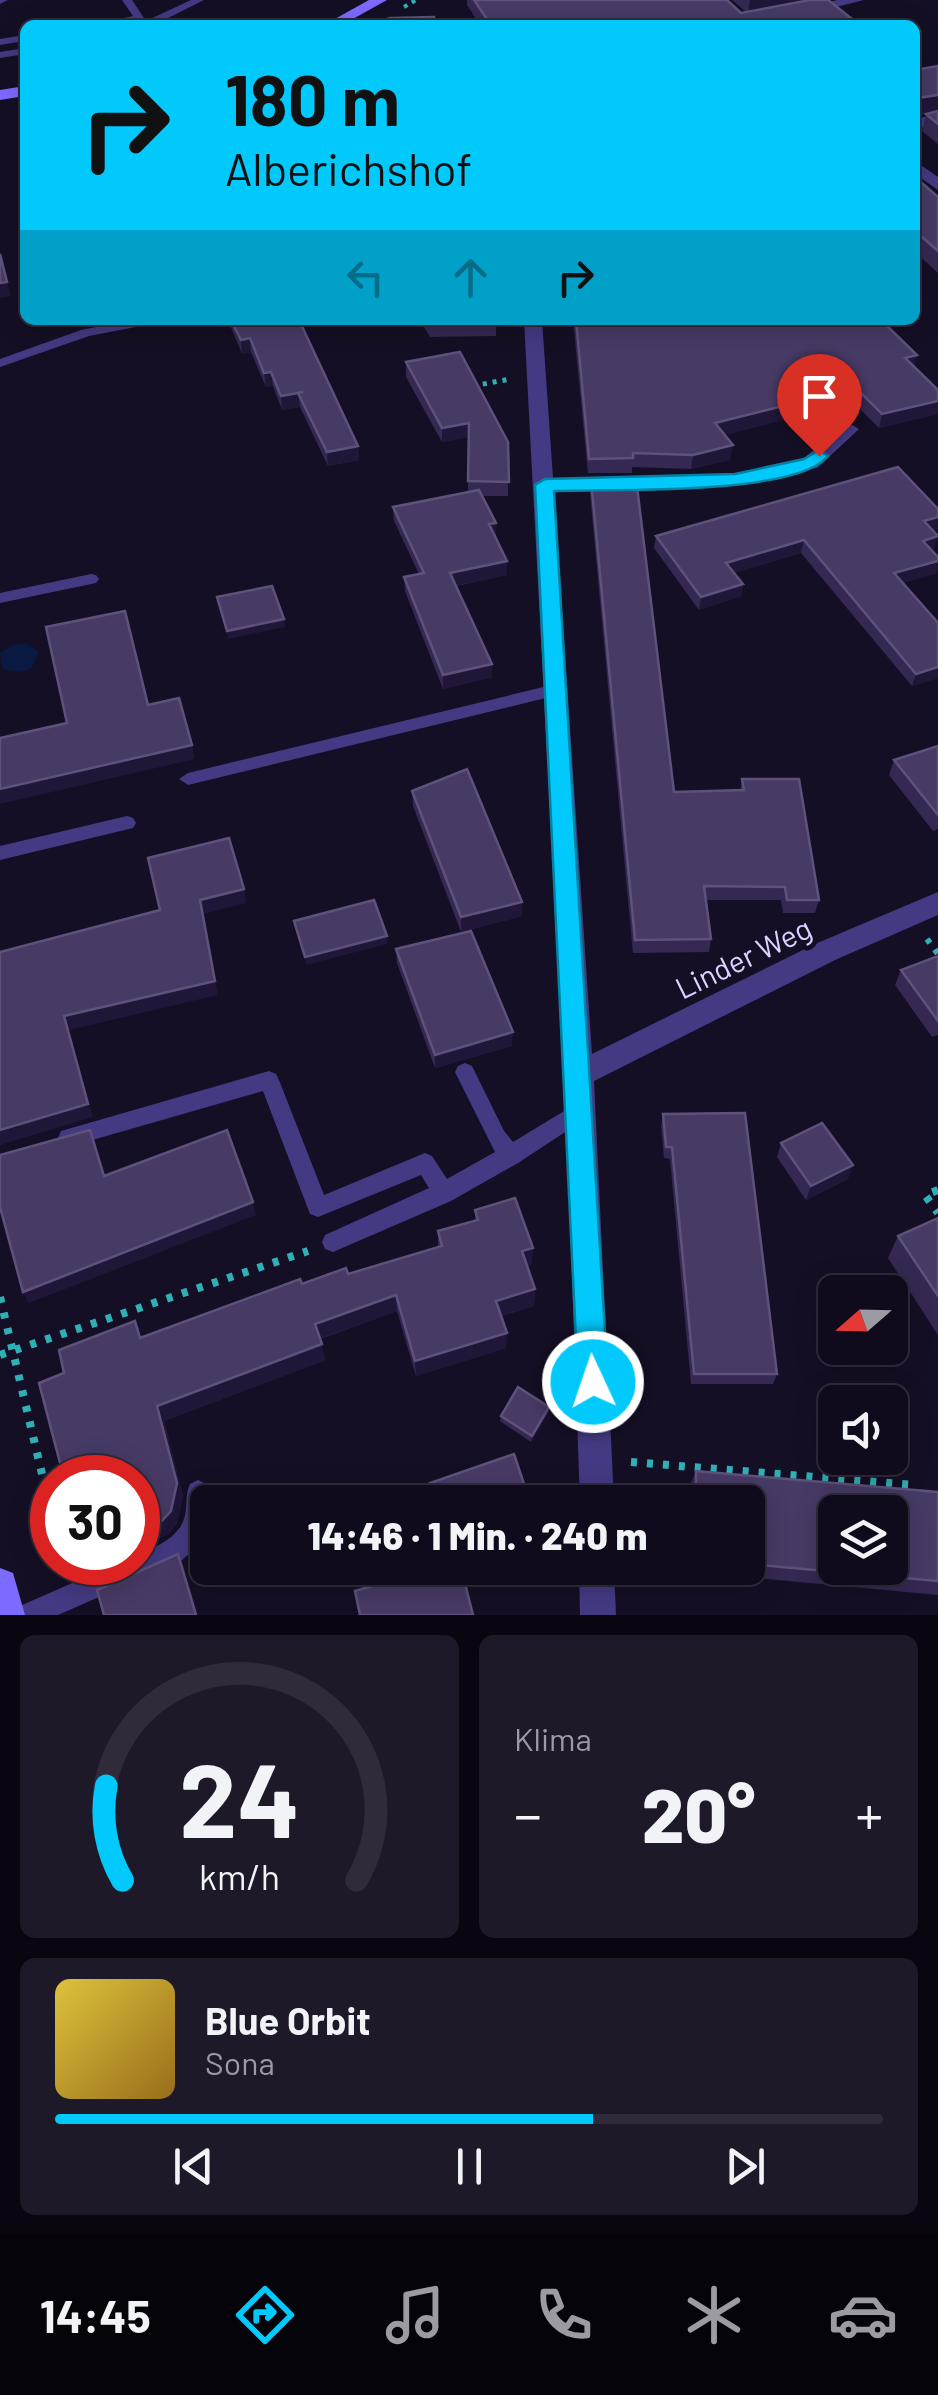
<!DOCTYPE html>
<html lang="de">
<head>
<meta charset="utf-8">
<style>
	:root { --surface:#100b1c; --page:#1e1929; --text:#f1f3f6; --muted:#9c9ba3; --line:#302b3b; --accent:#01c9fc }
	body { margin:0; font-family:Barlow,sans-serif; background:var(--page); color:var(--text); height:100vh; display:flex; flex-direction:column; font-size:38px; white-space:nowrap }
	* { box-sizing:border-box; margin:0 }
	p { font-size:32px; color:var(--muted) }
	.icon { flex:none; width:55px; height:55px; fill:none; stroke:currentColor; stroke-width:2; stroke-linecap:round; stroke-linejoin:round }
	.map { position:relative; height:1615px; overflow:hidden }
	.drawer { display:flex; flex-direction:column; gap:20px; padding:20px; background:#09060f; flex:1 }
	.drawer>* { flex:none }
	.banner { position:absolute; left:20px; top:20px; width:900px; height:305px; border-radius:15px; box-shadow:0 5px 25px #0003,0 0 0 2px var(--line); background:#01c9fc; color:#111; overflow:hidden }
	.needle { width:65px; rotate:250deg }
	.controls { position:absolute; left:818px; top:1275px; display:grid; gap:20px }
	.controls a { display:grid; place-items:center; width:90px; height:90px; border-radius:15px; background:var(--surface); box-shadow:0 5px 25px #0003,0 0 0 2px var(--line); font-size:50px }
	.speed { position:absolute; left:30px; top:1455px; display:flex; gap:20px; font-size:50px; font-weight:700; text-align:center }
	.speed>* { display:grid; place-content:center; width:130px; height:130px; border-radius:50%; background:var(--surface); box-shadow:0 5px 25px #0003,0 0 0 2px var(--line); line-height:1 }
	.speed .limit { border:15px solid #d22; background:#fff; color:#111 }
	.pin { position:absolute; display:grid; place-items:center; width:85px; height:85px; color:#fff; margin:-102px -42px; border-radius:50% 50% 50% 0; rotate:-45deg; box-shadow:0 0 10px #0007 }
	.pin .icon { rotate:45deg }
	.me { position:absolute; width:110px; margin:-55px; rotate:357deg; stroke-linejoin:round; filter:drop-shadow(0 0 8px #0008) }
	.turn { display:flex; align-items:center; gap:35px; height:210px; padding:0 40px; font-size:45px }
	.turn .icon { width:130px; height:130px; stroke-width:2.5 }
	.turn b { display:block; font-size:70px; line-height:85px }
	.lanes { display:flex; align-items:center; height:95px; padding:0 40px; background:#0003; justify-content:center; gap:50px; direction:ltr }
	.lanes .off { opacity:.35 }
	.big { font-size:75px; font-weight:800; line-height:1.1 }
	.drawer .card { flex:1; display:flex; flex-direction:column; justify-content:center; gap:15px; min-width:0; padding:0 35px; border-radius:15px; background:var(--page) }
	.drawer .dial { align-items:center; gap:0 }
	.dial svg { height:260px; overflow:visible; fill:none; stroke:var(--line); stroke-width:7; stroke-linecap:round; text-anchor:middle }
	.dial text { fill:var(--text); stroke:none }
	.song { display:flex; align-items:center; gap:30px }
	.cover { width:120px; height:120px; border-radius:15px; background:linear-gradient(135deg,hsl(50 70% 55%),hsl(40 70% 35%)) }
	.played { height:10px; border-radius:5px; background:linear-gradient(90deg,var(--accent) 65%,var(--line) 65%) }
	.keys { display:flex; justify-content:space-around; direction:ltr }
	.heat { display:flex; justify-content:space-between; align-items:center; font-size:55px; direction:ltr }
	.drawer .tiles { flex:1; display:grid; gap:20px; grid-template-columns:1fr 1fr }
	.card:last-child { grid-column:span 2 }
	.trip { position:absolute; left:190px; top:1485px; width:575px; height:100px; border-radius:15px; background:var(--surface); box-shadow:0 5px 25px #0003,0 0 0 2px var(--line); font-weight:800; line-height:100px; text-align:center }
	.dock { display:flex; height:160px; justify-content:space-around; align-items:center; background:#06040b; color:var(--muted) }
	.dock .icon { width:70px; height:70px }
	.dock .active { color:var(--accent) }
	.dock b { font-size:45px; color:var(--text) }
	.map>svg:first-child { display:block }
	.water { fill:#0a1942 }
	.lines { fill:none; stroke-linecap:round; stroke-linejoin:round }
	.path-far3 { stroke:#2fb0b6; stroke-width:4; stroke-dasharray:4 5; stroke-linecap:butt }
	.path-far2 { stroke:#2fb0b6; stroke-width:5; stroke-dasharray:4 6; stroke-linecap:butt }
	.path-far1 { stroke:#2fb0b6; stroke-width:6; stroke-dasharray:5 8; stroke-linecap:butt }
	.path { stroke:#2fb0b6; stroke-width:8; stroke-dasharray:6 10; stroke-linecap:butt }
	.lane { fill:#443a83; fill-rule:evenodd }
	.street { fill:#443a83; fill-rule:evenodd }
	.secondary { fill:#7d6afe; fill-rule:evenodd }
	.wall { fill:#352852 }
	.shaded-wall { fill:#201638 }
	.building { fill:#473a65; stroke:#5e527d; stroke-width:2.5; fill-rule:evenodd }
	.route { fill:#01c9fc; stroke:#0183a4; stroke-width:2.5 }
	.labels { text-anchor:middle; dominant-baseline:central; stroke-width:10; stroke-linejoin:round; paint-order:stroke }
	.street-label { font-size:30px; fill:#dcd2ff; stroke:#150f25 }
</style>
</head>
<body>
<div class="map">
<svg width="938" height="1615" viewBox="0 0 938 1615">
	<rect width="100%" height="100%" fill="#150f25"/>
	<polygon class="water" points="26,643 39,652 32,667 22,672 2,669 0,653 15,644"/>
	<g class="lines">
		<polyline class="path-far3" points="404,7 416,0"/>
		<polyline class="path-far2" points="473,386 510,379"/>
		<polyline class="path-far1" points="927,939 938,954"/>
		<g class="path">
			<polyline points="938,1190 925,1195 938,1213"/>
			<polyline points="0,1297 52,1516"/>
			<polyline points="0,1355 308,1251"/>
			<polyline points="631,1462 913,1485 915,1494"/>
		</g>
		<g class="lane">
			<polygon points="0,0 8,0 0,4"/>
			<polygon points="122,0 132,0 146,21 191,0 204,0 154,25 139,25 137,22 95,25 133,16"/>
			<polygon points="25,35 25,41 0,45 0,39"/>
			<polygon points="25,48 25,54 0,58 0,52"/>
			<polygon points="132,320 157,320 151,324 89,336 0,367 0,359 81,330"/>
			<polygon points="91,574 96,575 99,579 96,583 0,603 0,593"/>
			<polygon points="556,684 564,690 562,694 188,785 179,779 188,773"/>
			<polygon points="127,816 133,818 136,823 133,828 0,860 0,846"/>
			<polygon points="465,1063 472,1066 504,1131 513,1142 574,1105 581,1102 588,1105 591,1111 588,1117 518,1163 451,1201 333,1252 325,1249 322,1242 325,1235 429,1188 421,1175 318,1217 310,1214 263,1091 68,1147 61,1145 58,1138 61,1131 68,1129 269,1071 276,1074 279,1080 324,1195 425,1153 432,1156 447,1179 495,1152 455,1072 458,1066"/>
			<path d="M198,1480L206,1484L210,1502H208L207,1526L195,1548L181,1561L58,1615H16L20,1606L120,1562H138V1555C159,1545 184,1536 186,1509C187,1499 186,1493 190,1484Z"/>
		</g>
		<g class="street">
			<polygon points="837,0 864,0 804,15 797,11"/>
			<polygon points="938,114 938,124 915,129 915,119"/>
			<polygon points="915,161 938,177 938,190 915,174"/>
			<polygon points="524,320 542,320 553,478 735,474 803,459 842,425 849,423 859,429 817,468 735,486 554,491 592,1054 815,944 938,892 938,915 835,960 594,1081 614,1502 580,1502 566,1111"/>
			<polygon points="579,1568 614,1568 616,1615 580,1615"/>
		</g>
		<g class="secondary">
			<polygon points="369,0 387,0 342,25 324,25"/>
			<polygon points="25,86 25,96 0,100 0,90"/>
			<polygon points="0,1568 13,1573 25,1615 0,1615"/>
		</g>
	</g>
	<g class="wall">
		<polygon points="467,0 727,0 741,13 746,12 732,0 828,0 850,25 480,25 467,5"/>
		<polygon points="938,66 938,144 922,131 926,114 936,112 915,115 915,70"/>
		<polygon points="915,177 938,197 938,273 915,252"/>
		<polygon points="228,320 299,320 358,446 359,460 328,466 300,407 282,410 273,386 266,387 251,352 242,354"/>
		<polygon points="420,320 496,320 496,336 430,337"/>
		<polygon points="573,320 881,320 917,355 914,367 938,390 938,414 879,428 853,402 724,435 730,460 691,469 632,467 632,473 588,473"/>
		<polygon points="406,362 508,442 508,496 482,496 495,537 507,561 507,575 456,586 492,677 443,689 405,591 404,577 419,574 394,521 393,507 468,492 468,437 442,442 406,377"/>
		<polygon points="591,480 674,792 740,790 742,779 819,900 815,913 783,913 781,900 706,900 711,939 709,952 633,953 590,494"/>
		<polygon points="938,509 938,529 932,530 934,549 931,550 938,557 937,573 902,583 938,623 938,678 912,686 801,553 734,573 743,584 741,596 699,610 654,548 656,536"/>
		<polygon points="938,746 938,829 933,831 889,775 894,760"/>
		<polygon points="412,791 522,902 522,916 461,932 413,806"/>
		<polygon points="396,949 512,1046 435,1068 397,963"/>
		<polygon points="938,956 938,1035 932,1037 895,985 901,970"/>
		<polygon points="663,1114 777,1374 773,1384 691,1384 670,1159 664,1158 661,1126"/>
		<polygon points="781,1143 848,1179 806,1200 777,1157"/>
		<polygon points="475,1210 533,1248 531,1265 527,1266 535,1289 534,1306 501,1316 506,1348 416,1376 397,1311 320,1339 325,1360 164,1421 183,1496 177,1524 167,1535 64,1373 142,1337 302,1284 348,1274 438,1248 438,1231 475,1220"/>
		<polygon points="938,1218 938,1335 888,1258 898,1236"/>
		<polygon points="549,1407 548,1413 531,1442 500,1421 501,1416"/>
		<polygon points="696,1471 938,1492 938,1595 692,1572 692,1568 748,1568 748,1502 691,1502 690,1485"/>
	</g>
	<g class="shaded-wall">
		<polygon points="750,0 808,0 748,13"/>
		<polygon points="851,18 850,25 831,25 832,22"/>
		<polygon points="938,95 938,111 915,115 915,105 918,98"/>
		<polygon points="7,282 11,296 0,298 0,283"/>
		<polygon points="330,320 362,320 330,326"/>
		<polygon points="250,338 251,352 242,354 241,340"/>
		<polygon points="917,355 914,369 905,358"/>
		<polygon points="271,372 273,386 266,387 264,373"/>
		<polygon points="856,388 853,402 713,438 715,423"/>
		<polygon points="298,393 300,407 282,410 281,396"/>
		<polygon points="938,401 938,414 879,428 882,414"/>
		<polygon points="469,423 469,437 442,442 442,428"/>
		<polygon points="733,445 730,460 691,469 693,455"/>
		<polygon points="358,446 359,460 328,466 327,452"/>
		<polygon points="938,517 938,529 920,534 924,521"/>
		<polygon points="496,523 496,537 489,524"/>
		<polygon points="938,536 934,549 919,554 923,541"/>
		<polygon points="804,540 801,553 724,576 726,563"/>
		<polygon points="507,561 507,575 450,587 450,573"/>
		<polygon points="938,561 937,573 891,586 894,573"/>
		<polygon points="743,584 741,596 699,610 701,597"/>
		<polygon points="284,619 285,627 228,639 227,631"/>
		<polygon points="492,664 492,677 443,689 443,675"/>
		<polygon points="938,667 938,678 912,686 916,674"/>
		<polygon points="192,745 195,759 0,804 0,789"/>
		<polygon points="244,889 246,903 203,914 218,995 69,1030 93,1117 0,1145 0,1130 64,1016 200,900"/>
		<polygon points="522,902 522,916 461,932 461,917"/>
		<polygon points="387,936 387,944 306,965 305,957"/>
		<polygon points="513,1032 512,1046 435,1068 435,1055"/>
		<polygon points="853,1165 848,1179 806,1200 811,1186"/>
		<polygon points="253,1202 256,1215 29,1303 23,1292"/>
		<polygon points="533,1248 531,1265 521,1268 522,1251"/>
		<polygon points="535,1289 534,1306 496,1317 496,1301"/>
		<polygon points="396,1295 397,1311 318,1339 315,1324"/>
		<polygon points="507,1333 506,1348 416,1376 415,1361"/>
		<polygon points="322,1344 325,1360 164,1421 183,1496 177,1524 167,1535 138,1551 138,1535 157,1406"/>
		<polygon points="549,1407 548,1413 531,1442 532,1436"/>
		<polygon points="178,1554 183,1564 198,1615 196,1615"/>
		<polygon points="90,1562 109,1562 95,1568"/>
	</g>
	<g class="building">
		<polygon points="474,0 727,0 741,13 810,0 828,0 851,18 832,22 836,25 491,25"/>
		<polygon points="434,17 437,25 368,25 390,18"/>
		<polygon points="938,66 938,95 918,98 915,105 915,70"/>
		<polygon points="938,111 938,124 926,114"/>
		<polygon points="915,177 938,197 938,251 915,231"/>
		<polygon points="0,254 7,282 0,283"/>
		<polygon points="231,320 299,320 358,446 327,452 298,393 303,392 281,396 271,372 264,373 250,338 241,340"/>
		<polygon points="576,320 881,320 917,355 905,358 938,390 938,401 882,414 856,388 715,423 733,445 693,455 633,453 633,458 589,459"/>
		<polygon points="460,352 508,442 509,482 468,481 469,423 442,428 406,362"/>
		<polygon points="898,467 938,509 938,517 924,521 938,536 923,541 938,557 938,561 894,573 938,623 938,667 916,674 804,540 726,563 743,584 701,597 656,536"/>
		<polygon points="636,478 674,792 744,790 742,779 799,779 819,900 787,900 785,887 704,886 711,939 635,940 591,480"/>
		<polygon points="479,490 496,523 489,524 507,561 450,573 492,664 443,675 404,577 424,573 393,507"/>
		<polygon points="272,586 284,619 227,631 217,597"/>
		<polygon points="125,611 148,705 179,698 192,745 0,789 0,738 67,723 46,627"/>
		<polygon points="938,746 938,815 894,760"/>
		<polygon points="467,769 522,902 461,917 412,791"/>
		<polygon points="229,838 244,889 200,900 215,981 64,1016 88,1104 0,1130 0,952 160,910 148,858"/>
		<polygon points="374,900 387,936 305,957 294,921"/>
		<polygon points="471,931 513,1032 435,1055 396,949"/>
		<polygon points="938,956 938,1021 901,970"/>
		<polygon points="745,1113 777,1374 694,1374 672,1147 666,1147 663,1114"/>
		<polygon points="822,1123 853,1165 811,1186 781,1143"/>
		<polygon points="90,1130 104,1176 227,1130 253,1202 23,1292 0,1207 0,1155"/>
		<polygon points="515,1198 533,1248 522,1251 535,1289 496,1301 507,1333 415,1361 396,1295 315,1324 322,1344 157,1406 177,1483 171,1511 160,1523 138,1535 138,1478 64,1478 39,1383 64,1373 59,1350 135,1321 140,1338 300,1279 302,1284 346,1268 348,1274 442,1246 438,1231 478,1220 475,1210"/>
		<polygon points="938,1218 938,1296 898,1236"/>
		<polygon points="518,1387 549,1407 532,1436 501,1416"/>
		<polygon points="514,1454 530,1502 436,1502 430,1483"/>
		<path d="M696,1471L938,1492V1581L748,1564V1502H696ZM835,1512H890V1568H835Z"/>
		<polygon points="178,1554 196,1615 104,1615 97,1590"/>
		<polygon points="434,1568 461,1568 473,1615 360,1615 355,1591"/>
	</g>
	<path class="route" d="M819,450L828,456C796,496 610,489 554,491L608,1382L604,1393L593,1397L583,1393L578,1382L535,485L545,479L735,474L804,459Z"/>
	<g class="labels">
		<g class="street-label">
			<text transform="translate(743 957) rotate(-26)">Linder Weg</text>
		</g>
	</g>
</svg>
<div class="controls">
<a><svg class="needle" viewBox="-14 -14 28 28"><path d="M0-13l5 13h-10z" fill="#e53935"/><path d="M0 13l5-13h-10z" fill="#9c9ba3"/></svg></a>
<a><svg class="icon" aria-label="sound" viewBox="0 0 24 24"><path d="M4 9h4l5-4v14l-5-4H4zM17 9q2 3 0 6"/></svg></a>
<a><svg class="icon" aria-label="layers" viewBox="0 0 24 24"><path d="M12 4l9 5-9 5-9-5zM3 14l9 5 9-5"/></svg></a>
</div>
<div class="speed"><div class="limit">30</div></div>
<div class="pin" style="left:819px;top:456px;background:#d93025"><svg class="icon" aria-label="arrive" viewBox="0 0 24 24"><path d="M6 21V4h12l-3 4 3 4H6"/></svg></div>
<svg class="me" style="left:593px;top:1382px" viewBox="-20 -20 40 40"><circle r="17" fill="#01c9fc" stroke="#fff" stroke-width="3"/><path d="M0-11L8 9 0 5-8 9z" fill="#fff"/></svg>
<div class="trip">14:46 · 1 Min. · 240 m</div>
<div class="banner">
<div class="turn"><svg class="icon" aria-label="right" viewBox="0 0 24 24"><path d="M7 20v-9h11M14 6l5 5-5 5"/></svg><div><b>180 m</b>Alberichshof</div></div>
<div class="lanes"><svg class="icon off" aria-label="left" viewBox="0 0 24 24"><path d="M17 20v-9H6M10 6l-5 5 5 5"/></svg><svg class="icon off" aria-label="ahead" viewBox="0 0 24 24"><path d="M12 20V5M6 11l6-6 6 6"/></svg><svg class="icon" aria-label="right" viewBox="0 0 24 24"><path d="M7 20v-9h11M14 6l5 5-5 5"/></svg></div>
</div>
</div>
<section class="drawer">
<div class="tiles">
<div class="card dial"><svg viewBox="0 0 100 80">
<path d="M14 69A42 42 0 1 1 86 69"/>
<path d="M14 69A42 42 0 0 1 9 40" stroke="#01c9fc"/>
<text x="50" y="56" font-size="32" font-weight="700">24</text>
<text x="50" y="72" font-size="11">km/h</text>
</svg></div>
<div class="card"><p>Klima</p>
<div class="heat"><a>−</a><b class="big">20°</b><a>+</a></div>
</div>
<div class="card">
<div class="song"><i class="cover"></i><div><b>Blue Orbit</b><p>Sona</p></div></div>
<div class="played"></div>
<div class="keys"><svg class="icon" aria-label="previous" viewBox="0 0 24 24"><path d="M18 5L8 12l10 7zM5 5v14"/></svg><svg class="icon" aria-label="pause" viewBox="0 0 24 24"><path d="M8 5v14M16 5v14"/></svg><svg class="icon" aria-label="next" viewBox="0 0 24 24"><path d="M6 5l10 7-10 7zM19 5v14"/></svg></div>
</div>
</div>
</section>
<nav class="dock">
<b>14:45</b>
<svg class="icon active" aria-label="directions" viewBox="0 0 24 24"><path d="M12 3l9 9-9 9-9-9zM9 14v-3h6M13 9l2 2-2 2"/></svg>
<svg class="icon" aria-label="music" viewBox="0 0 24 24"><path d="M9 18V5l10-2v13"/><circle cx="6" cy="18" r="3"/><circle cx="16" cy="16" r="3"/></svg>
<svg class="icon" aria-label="phone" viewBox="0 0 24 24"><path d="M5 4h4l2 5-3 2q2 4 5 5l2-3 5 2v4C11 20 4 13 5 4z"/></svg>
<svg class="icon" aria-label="climate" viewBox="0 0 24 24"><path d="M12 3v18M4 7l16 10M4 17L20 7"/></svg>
<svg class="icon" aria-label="car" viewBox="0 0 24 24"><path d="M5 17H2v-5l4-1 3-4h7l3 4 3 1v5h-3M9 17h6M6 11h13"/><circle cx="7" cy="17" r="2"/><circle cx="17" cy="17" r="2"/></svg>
</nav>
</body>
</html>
